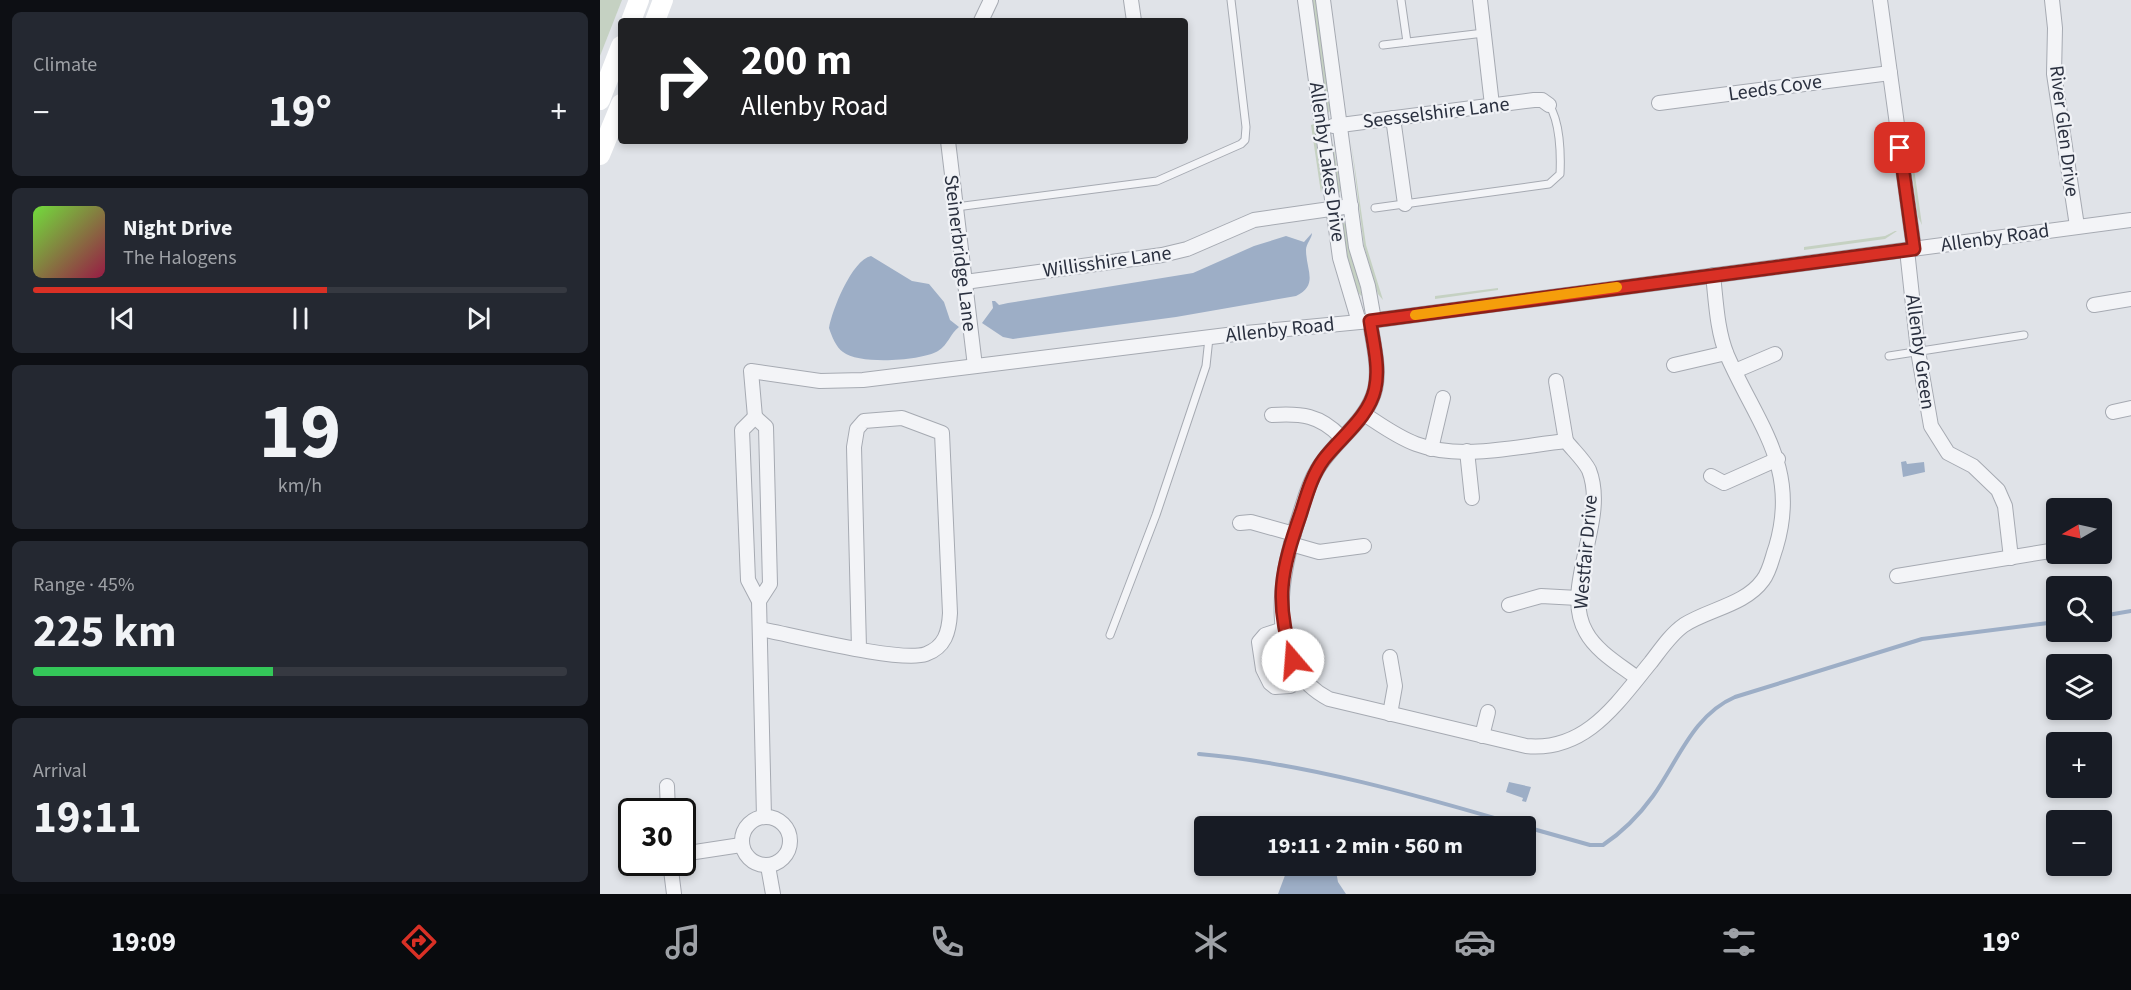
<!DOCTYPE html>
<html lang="en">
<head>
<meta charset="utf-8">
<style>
	:root { --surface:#171b24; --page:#242831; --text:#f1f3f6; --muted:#9ea1a6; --line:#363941; --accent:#d93025 }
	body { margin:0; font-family:"Source Sans 3",sans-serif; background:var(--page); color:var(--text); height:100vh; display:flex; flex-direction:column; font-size:22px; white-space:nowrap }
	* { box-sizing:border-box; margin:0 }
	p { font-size:20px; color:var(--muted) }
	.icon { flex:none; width:33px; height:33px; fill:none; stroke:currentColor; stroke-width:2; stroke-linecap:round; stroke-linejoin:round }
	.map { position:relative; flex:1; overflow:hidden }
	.panel { display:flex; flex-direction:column; gap:12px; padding:12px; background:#0d0f14; width:600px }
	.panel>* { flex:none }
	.hud { position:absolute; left:18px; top:18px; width:570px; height:126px; border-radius:6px; box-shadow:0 3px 9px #0003; background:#202124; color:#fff; overflow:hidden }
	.needle { width:39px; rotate:261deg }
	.buttons { position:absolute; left:1446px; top:498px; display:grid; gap:12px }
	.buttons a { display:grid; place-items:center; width:66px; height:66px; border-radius:6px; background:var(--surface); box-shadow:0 3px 9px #0003; font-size:30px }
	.speed { position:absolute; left:18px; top:798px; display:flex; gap:12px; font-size:30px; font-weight:700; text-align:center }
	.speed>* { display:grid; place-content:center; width:78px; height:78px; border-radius:50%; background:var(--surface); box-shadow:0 3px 9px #0003; line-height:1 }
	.speed .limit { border:3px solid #111; border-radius:9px; background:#fff; color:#111 }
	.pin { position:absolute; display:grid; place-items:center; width:51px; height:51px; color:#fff; margin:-26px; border-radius:12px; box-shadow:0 3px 9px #0006 }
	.me { position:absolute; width:66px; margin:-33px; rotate:342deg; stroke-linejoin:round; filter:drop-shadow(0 0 4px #0008) }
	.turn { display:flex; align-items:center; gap:21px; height:126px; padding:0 24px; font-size:27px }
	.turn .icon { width:78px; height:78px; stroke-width:2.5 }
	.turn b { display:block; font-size:42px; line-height:51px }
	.big { font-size:45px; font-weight:700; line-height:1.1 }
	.panel .tile { flex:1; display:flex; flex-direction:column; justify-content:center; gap:9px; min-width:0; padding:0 21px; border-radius:9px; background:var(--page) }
	.panel .dial { align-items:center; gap:0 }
	.dial b { font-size:78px; line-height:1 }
	.song { display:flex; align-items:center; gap:18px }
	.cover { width:72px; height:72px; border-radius:9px; background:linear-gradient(135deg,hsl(100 70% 55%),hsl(340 70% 35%)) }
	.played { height:6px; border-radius:3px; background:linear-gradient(90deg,var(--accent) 55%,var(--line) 55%) }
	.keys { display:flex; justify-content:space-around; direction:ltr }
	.heat { display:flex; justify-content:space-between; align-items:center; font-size:33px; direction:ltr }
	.charge { height:9px; border-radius:4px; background:linear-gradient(90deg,#34c759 45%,var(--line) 0) }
	.trip { position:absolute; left:594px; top:816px; width:342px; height:60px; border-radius:6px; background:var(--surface); box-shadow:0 3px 9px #0003; font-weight:700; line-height:60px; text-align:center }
	.tab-bar { display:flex; height:96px; justify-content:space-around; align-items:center; background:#090b0e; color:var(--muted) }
	.tab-bar .icon { width:42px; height:42px }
	.tab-bar .current { color:var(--accent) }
	.tab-bar b { font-size:27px; color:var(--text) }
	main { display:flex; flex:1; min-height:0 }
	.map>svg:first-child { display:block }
	.green { fill:#c5d1c2 }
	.water { fill:#9daec6 }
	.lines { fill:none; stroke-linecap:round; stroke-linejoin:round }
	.stream { stroke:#9daec6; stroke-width:4 }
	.service-casing { stroke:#a6aab2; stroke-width:9 }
	.minor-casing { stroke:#a6aab2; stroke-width:16 }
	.service { stroke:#f3f4f7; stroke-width:7 }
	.minor { stroke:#f3f4f7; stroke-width:14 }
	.secondary { stroke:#fff; stroke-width:20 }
	.route-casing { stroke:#8d1f18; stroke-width:15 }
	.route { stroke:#d93025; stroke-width:10 }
	.slow { stroke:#f59e0b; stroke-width:10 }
	.labels { text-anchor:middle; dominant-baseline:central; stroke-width:4.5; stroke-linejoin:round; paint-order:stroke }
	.street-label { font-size:20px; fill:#2a303f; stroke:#f0f2f6 }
</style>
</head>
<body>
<main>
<section class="panel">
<div class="tile"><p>Climate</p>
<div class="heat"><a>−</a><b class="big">19°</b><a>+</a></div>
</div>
<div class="tile">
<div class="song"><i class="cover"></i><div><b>Night Drive</b><p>The Halogens</p></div></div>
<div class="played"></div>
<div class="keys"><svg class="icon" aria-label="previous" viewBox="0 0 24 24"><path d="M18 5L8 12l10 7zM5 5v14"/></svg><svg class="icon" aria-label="pause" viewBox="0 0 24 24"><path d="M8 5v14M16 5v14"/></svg><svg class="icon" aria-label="next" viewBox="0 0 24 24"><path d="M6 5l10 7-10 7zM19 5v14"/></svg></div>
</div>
<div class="tile dial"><b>19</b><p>km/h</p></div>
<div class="tile"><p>Range · 45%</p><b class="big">225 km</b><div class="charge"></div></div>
<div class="tile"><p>Arrival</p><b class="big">19:11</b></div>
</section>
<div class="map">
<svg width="1531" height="894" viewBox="0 0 1531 894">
	<rect width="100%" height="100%" fill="#e0e3e8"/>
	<g class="green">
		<polygon points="0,0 22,0 0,56"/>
		<polygon points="711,0 716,0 731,110 728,113"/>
		<polygon points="714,124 722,187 721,193 711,125"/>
		<polygon points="1307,133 1309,133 1322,225 1318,217"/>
		<polygon points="751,141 766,245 783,300 778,294 764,246"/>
		<polygon points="733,144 741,190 739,193 731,145"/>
		<path d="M744,223L747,225L762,296C751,290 744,240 741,225Z"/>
		<polygon points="1295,231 1297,231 1285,239 1204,250 1204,247 1285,236"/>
		<polygon points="898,288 898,290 835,299 835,296"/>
	</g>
	<g class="water">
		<path d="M712,233C712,238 706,244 706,250C706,270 719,285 696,296L576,317L413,339L403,337L382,323L393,308L392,301H395L399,305L408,303L593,273L654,246L686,236L704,242Z"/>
		<path d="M271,256L312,281L329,284L344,302L350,320L359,327C350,334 348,345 338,351C321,361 259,365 243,352C236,347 232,337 229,328C232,310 252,260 271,256Z"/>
		<polygon points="1306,461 1307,464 1324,462 1325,472 1303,477 1301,462"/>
		<polygon points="909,782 931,787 926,802 922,801 923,798 906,792"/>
		<polygon points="695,866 735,866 738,882 746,894 678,894 687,870"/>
	</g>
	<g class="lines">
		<g class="stream">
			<polyline points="1502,616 1531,611"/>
			<path d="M599,754C705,763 820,796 922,826"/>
			<path d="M926,827L990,845H1003C1021,833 1040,814 1053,796C1078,761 1093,715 1135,697L1322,639L1456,622"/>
		</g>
		<g class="service-casing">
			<g id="service">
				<polyline points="801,0 807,42"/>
				<polyline points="783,45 884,33"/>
				<polyline points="356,207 557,181 641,144 645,140 646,127 631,0"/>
				<path d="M775,208L949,184L960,174C961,154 960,121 949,105"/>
				<polyline points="1289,356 1424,335"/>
				<polyline points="510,635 556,515 606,366 609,338"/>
			</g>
		</g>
		<g class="minor-casing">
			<g id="minor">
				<polyline points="531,0 534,21"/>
				<polyline points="705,0 740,258 759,322"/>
				<polyline points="723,0 756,247 768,286 774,320"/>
				<polyline points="880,0 892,105"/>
				<polyline points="1280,0 1314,249"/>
				<polyline points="1452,0 1455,28 1454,74 1477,226"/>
				<polyline points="381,21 391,0"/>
				<polyline points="1059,103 1290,73"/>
				<polyline points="793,118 805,204"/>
				<polyline points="733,126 934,100 942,100 949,105"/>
				<polyline points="348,141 375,366"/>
				<polyline points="1307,250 1318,351 1331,426 1348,453 1373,466 1398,490 1405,506 1411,558"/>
				<polyline points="365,282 562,255 587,249 654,220 751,206"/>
				<polyline points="1494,305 1531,299"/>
				<path d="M770,321C773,343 781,371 774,393C764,424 733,442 717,470C708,484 704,501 699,517C680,574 662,664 729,699L926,746C986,752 1017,703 1051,662C1061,649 1071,634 1084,625C1109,609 1145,605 1163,580C1170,571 1172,558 1176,547C1200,467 1157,424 1127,355C1117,331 1116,301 1113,275"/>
				<polyline points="1074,365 1126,353"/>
				<polyline points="1135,371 1175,354"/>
				<polyline points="956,381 966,441"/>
				<polyline points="1513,412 1531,408"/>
				<path d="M764,414C781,425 797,437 816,444C861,461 919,446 966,441C973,450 984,460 989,470C1009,521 960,587 986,632C996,651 1020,665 1037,678"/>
				<path d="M672,415C701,413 720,415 741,437"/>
				<polyline points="155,417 151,371 220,381 263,380 635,334 770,321 1531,220"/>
				<polyline points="831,449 843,398"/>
				<polyline points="867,451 872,498"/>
				<polyline points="1111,476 1124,483 1178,459"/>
				<polyline points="640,523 651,522 694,534"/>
				<polyline points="691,544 719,552 764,546"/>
				<polyline points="1297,576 1456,550"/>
				<polyline points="159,601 170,584 166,427 155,417 142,430 148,580 159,601 164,817"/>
				<polyline points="909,605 941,596 978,598"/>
				<path d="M160,629C193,635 300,663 326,654C345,647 349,632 350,613L342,433L302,418L264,421L257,429L254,447L259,648"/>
				<polyline points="683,629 665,635 659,642 663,669 670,683 675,687 690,686 704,679"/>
				<polyline points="790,657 795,686 790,714"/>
				<polyline points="882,736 888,712"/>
				<polyline points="67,786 68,812"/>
				<circle cx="166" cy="841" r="24"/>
				<polyline points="82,854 141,845"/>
				<polyline points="70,862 74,894"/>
				<polyline points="168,866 173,894"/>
			</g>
		</g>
		<use href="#service" class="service"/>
		<use href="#minor" class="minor"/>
		<g class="secondary">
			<polyline points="31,21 39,0"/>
			<polyline points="55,21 63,0"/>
			<polyline points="0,100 21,46"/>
			<polyline points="0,155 21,104"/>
		</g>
	</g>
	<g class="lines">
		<g class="route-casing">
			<path id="route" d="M693,660C674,600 681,571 701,513C707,494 712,475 724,459C741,437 769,417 775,389C780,367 773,342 770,321L1314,249L1300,148"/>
		</g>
		<use href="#route" class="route"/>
		<polyline class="slow" points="815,315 1017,287"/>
	</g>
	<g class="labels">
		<g class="street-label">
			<text transform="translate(1175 88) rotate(-8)">Leeds Cove</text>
			<text transform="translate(836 113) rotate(-7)">Seesselshire Lane</text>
			<text transform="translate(1464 131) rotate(83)">River Glen Drive</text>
			<text transform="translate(727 162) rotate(82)">Allenby Lakes Drive</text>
			<text transform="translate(1395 238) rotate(-8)">Allenby Road</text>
			<text transform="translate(360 253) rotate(83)">Steinerbridge Lane</text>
			<text transform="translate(507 262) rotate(-8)">Willisshire Lane</text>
			<text transform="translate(680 330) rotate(-6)">Allenby Road</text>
			<text transform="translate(1320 352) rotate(82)">Allenby Green</text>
			<text transform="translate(986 552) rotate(-85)">Westfair Drive</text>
		</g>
	</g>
</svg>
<div class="buttons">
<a><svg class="needle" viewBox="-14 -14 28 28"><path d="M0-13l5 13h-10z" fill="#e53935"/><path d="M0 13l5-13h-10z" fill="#9ea1a6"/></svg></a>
<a><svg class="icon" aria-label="search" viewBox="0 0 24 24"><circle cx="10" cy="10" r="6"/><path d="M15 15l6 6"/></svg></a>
<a><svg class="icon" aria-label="layers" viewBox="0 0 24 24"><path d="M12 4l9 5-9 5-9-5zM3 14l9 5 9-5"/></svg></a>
<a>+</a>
<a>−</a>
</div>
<div class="speed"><div class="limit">30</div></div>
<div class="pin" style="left:1300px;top:148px;background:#d93025"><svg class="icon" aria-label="arrive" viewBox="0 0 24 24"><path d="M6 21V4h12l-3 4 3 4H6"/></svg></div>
<svg class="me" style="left:693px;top:660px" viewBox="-20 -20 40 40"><circle r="19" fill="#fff"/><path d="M0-13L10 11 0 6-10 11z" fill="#d93025"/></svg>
<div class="trip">19:11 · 2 min · 560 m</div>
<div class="hud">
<div class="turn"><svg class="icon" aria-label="right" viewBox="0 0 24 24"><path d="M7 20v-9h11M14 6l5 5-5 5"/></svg><div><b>200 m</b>Allenby Road</div></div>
</div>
</div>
</main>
<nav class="tab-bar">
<b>19:09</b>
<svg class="icon current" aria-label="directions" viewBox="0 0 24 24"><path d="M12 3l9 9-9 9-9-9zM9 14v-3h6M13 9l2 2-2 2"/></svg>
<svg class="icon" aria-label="music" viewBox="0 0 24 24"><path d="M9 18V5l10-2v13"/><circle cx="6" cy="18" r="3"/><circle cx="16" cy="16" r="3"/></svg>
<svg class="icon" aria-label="phone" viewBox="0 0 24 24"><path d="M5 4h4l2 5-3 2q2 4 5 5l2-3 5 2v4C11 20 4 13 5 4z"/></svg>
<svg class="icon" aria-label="climate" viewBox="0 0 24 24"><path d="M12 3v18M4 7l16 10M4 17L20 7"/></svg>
<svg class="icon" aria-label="car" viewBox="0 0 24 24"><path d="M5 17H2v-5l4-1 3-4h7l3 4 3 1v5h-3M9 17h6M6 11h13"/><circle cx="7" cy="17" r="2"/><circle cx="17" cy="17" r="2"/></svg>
<svg class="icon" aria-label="filters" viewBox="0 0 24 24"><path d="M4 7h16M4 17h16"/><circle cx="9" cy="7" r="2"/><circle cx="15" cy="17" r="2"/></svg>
<b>19°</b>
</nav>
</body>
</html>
